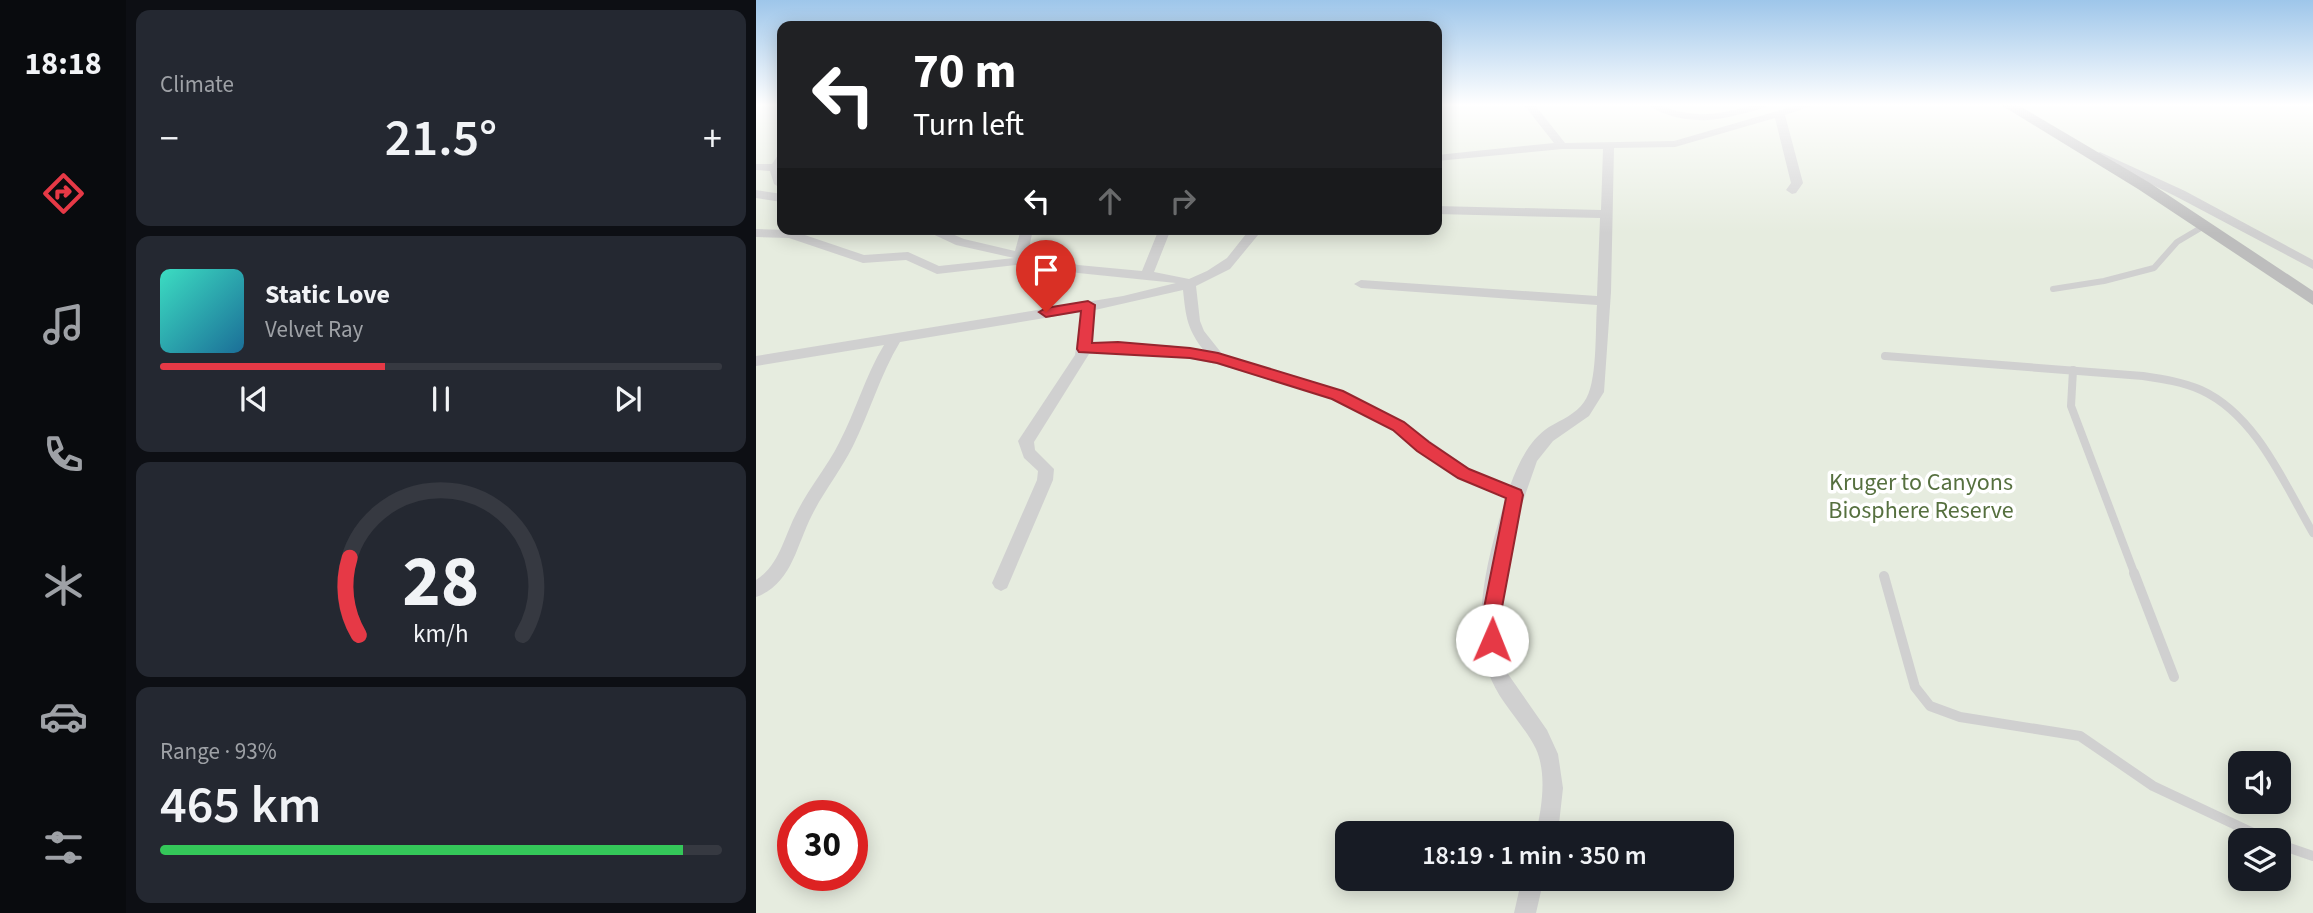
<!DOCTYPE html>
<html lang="en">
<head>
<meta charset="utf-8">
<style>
	:root { --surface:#171b24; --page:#242831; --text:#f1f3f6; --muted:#9ea1a6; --line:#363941; --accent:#e63946 }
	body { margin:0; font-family:"Source Sans 3",sans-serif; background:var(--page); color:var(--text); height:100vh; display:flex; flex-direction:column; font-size:26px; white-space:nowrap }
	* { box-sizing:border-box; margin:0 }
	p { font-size:23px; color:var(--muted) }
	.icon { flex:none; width:38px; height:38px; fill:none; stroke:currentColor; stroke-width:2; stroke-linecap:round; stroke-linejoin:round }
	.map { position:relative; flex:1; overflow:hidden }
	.details { display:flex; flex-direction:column; gap:10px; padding:10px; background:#0d0f14; width:630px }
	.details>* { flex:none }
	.banner { position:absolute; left:21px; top:21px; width:665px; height:214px; border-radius:14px; box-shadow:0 4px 18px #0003; background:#202124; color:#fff; overflow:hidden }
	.controls { position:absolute; left:1472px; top:751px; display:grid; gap:14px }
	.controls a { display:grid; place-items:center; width:63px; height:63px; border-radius:14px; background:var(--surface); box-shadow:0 4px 18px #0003; font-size:35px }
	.speed { position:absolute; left:21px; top:800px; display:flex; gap:14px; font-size:35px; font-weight:700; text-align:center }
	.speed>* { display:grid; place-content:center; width:91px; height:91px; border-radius:50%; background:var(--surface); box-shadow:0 4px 18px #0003; line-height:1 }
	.speed .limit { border:10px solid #d22; background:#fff; color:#111 }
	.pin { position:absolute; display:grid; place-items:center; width:60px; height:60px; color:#fff; margin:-72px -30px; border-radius:50% 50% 50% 0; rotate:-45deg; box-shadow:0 0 7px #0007 }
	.pin .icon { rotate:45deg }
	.me { position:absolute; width:77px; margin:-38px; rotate:1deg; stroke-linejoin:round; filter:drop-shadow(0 0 5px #0008) }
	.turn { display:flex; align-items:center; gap:24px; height:147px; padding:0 21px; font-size:32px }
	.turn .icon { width:91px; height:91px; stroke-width:2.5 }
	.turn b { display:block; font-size:49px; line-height:60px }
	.lanes { display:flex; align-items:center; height:66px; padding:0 21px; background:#0003; justify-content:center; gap:35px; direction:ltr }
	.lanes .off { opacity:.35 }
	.big { font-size:52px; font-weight:600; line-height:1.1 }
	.details .tile { flex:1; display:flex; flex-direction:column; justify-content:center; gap:10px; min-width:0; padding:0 24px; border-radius:14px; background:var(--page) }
	.details .dial { align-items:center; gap:0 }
	.dial svg { height:182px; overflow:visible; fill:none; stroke:var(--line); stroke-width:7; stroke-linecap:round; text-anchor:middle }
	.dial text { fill:var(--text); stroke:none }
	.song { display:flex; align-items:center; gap:21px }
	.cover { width:84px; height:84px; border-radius:10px; background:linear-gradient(135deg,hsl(170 70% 55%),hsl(200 70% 35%)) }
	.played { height:7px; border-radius:4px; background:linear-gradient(90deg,var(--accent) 40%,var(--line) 40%) }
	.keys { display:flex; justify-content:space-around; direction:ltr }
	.heat { display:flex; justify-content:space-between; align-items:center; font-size:38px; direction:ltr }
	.charge { height:10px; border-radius:5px; background:linear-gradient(90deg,#34c759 93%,var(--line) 0) }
	.trip { position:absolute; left:579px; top:821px; width:399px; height:70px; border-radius:14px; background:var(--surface); box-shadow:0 4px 18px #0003; font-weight:600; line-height:70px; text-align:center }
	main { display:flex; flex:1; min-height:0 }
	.tabs { display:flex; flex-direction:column; width:126px; justify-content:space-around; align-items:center; background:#090b0e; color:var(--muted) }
	.tabs .icon { width:49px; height:49px }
	.tabs .current { color:var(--accent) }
	.tabs b { font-size:32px; color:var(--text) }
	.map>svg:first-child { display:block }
	.green { fill:#e6ecdf; fill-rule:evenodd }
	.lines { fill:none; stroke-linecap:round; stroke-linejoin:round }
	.lane-far2 { stroke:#d0d0d0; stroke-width:6 }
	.lane-far1 { stroke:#d0d0d0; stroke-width:8 }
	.lane { stroke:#d0d0d0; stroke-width:10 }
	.street { fill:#d0d0d0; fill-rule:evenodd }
	.secondary { fill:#bdbdbd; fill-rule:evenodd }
	.route { fill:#e63946; stroke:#96252e; stroke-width:2 }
	.labels { text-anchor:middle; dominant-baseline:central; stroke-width:7; stroke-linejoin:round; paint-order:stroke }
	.park-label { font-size:24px; fill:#56703f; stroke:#fff }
</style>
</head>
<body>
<main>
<nav class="tabs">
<b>18:18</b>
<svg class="icon current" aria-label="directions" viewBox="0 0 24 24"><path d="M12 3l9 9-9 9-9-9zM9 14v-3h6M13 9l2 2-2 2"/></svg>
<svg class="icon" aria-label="music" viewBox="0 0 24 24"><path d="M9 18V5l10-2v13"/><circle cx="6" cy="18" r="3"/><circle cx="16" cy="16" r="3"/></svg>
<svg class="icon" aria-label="phone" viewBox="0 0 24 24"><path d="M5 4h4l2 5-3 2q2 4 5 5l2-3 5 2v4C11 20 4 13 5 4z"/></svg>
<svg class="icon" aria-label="climate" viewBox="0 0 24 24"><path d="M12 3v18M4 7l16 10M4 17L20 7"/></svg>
<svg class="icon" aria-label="car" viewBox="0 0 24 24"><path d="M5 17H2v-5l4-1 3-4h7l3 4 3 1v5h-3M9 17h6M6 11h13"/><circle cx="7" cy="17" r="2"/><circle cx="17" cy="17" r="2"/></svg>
<svg class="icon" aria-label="filters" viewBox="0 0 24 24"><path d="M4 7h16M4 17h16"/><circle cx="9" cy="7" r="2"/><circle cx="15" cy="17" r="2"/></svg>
</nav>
<section class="details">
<div class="tile"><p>Climate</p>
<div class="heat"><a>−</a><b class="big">21.5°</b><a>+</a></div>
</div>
<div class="tile">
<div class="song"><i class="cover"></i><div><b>Static Love</b><p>Velvet Ray</p></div></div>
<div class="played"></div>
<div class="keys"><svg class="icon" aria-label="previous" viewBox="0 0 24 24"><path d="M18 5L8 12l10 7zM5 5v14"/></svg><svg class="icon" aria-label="pause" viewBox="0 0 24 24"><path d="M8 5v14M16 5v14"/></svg><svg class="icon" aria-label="next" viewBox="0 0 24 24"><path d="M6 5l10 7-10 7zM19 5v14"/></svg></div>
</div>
<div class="tile dial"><svg viewBox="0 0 100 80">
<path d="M14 69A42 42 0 1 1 86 69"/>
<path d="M14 69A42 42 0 0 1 10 35" stroke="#e63946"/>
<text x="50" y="56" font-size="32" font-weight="700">28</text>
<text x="50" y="72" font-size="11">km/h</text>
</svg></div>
<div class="tile"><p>Range · 93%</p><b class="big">465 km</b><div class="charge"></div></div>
</section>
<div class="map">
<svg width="1557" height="913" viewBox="0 0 1557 913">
	<rect width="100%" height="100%" fill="#fff"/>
	<path class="green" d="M0,105H26V229H681V105H1557V913H0ZM1484,763H1522V802H1484ZM37,816H96V875H37ZM592,833H966V878H592ZM1484,840H1522V878H1484Z"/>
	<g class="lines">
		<g class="lane-far2">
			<path d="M897,105C934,125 968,117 1007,105"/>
			<polyline points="1297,289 1348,281 1398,268 1421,242 1448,226"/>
		</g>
		<g class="lane-far1">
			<path d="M1129,356L1387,376C1407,379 1427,382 1445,390C1500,415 1528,483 1557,533"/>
			<polyline points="1317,370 1315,406 1379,575"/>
		</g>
		<g class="lane">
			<polyline points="1378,573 1418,677"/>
			<polyline points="1128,576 1159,687 1174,706 1204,717 1324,736 1397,786 1512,840"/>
			<polyline points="1522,844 1557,856"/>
		</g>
		<g class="street">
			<path d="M768,105H779L809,143L918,141L1042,105H1059L1029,115L1047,183L1040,193L1036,194L1030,190L1035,183L1019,118L919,147L858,148L855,292L848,392L833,416L797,441L781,461L759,524L744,614L745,644L752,674L791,730L802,754L807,788L802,833H780C786,807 791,774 780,749C766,721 742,702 732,671C715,617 733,551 750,498L702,477L637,430L576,399L461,364L413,355L333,354L278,442L279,450L298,469L297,480L251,588L245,591L239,588L236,583L281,480L282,471L268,458L262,441L319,355L325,312L144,342C124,375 114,412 97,446C85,470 68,491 56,515C40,546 36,584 0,597V580C24,565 28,536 41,512C53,488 71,467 83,443C100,411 109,376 128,345L0,366V356L367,296L420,283L322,273L278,263L181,274L150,260L107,263L33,238L0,237V229L34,230L108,255L152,252L183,266L258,258L200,245L166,229H184L208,239L259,251L265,229H277L272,253L322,265L386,271L403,229H415L398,272L433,279L451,271L471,258L494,229H507L474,269L440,286L444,321L448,331L467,355L586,391L647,422L714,469L754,486C762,464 773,440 793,427C805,420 820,414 828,402C842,384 839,329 841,305L605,288L598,284L605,280L841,296L844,218L681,214V206L845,210L847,149H806L681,161V155L798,143ZM427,290C430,318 431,329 449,352L413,345L335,344L339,310Z"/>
			<polygon points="1344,152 1429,191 1557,260 1557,269 1421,197 1340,157 1338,155"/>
			<polygon points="26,154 26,189 18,184 14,171 0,170 0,164 16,164 22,155"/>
			<polygon points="0,190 26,194 26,202 0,198"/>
			<polygon points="766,878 788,878 780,913 758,913"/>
		</g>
		<polygon class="secondary" points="1245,105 1262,105 1394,183 1557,291 1557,305 1382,189"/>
	</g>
	<linearGradient id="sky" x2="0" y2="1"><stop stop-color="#9ec6ea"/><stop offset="0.45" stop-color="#fff"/><stop offset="1" stop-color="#fff" stop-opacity="0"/></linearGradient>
	<rect width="1557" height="233" fill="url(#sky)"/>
	<polygon class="route" points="332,301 339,305 336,343 362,342 434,348 462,353 587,391 648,422 673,442 713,469 765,490 767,495 744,618 746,640 743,646 736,648 730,646 726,618 750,498 702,478 661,451 637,430 576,399 461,363 434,358 323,352 321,349 325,311 290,317 283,312 290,308"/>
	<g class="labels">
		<g class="park-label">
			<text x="1165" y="482">Kruger to Canyons<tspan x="1165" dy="28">Biosphere Reserve</tspan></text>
		</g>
	</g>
</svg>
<div class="controls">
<a><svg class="icon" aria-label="sound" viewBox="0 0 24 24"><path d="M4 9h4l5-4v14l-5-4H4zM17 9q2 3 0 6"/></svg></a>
<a><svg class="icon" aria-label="layers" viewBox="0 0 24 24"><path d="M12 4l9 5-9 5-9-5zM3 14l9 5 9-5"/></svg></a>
</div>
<div class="speed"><div class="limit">30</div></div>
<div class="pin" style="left:290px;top:312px;background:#d93025"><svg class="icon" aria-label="arrive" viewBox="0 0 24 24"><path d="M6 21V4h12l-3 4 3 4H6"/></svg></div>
<svg class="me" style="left:736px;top:640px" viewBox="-20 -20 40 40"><circle r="19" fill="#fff"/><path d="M0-13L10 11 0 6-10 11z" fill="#e63946"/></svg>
<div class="trip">18:19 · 1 min · 350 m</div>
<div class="banner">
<div class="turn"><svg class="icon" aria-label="left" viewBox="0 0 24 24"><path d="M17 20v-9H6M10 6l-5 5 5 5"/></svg><div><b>70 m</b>Turn left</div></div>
<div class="lanes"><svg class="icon" aria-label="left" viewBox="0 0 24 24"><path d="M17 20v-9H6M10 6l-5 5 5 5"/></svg><svg class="icon off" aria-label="ahead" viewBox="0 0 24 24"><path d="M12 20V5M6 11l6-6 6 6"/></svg><svg class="icon off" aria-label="right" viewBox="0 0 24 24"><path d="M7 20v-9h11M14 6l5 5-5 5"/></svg></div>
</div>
</div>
</main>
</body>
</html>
